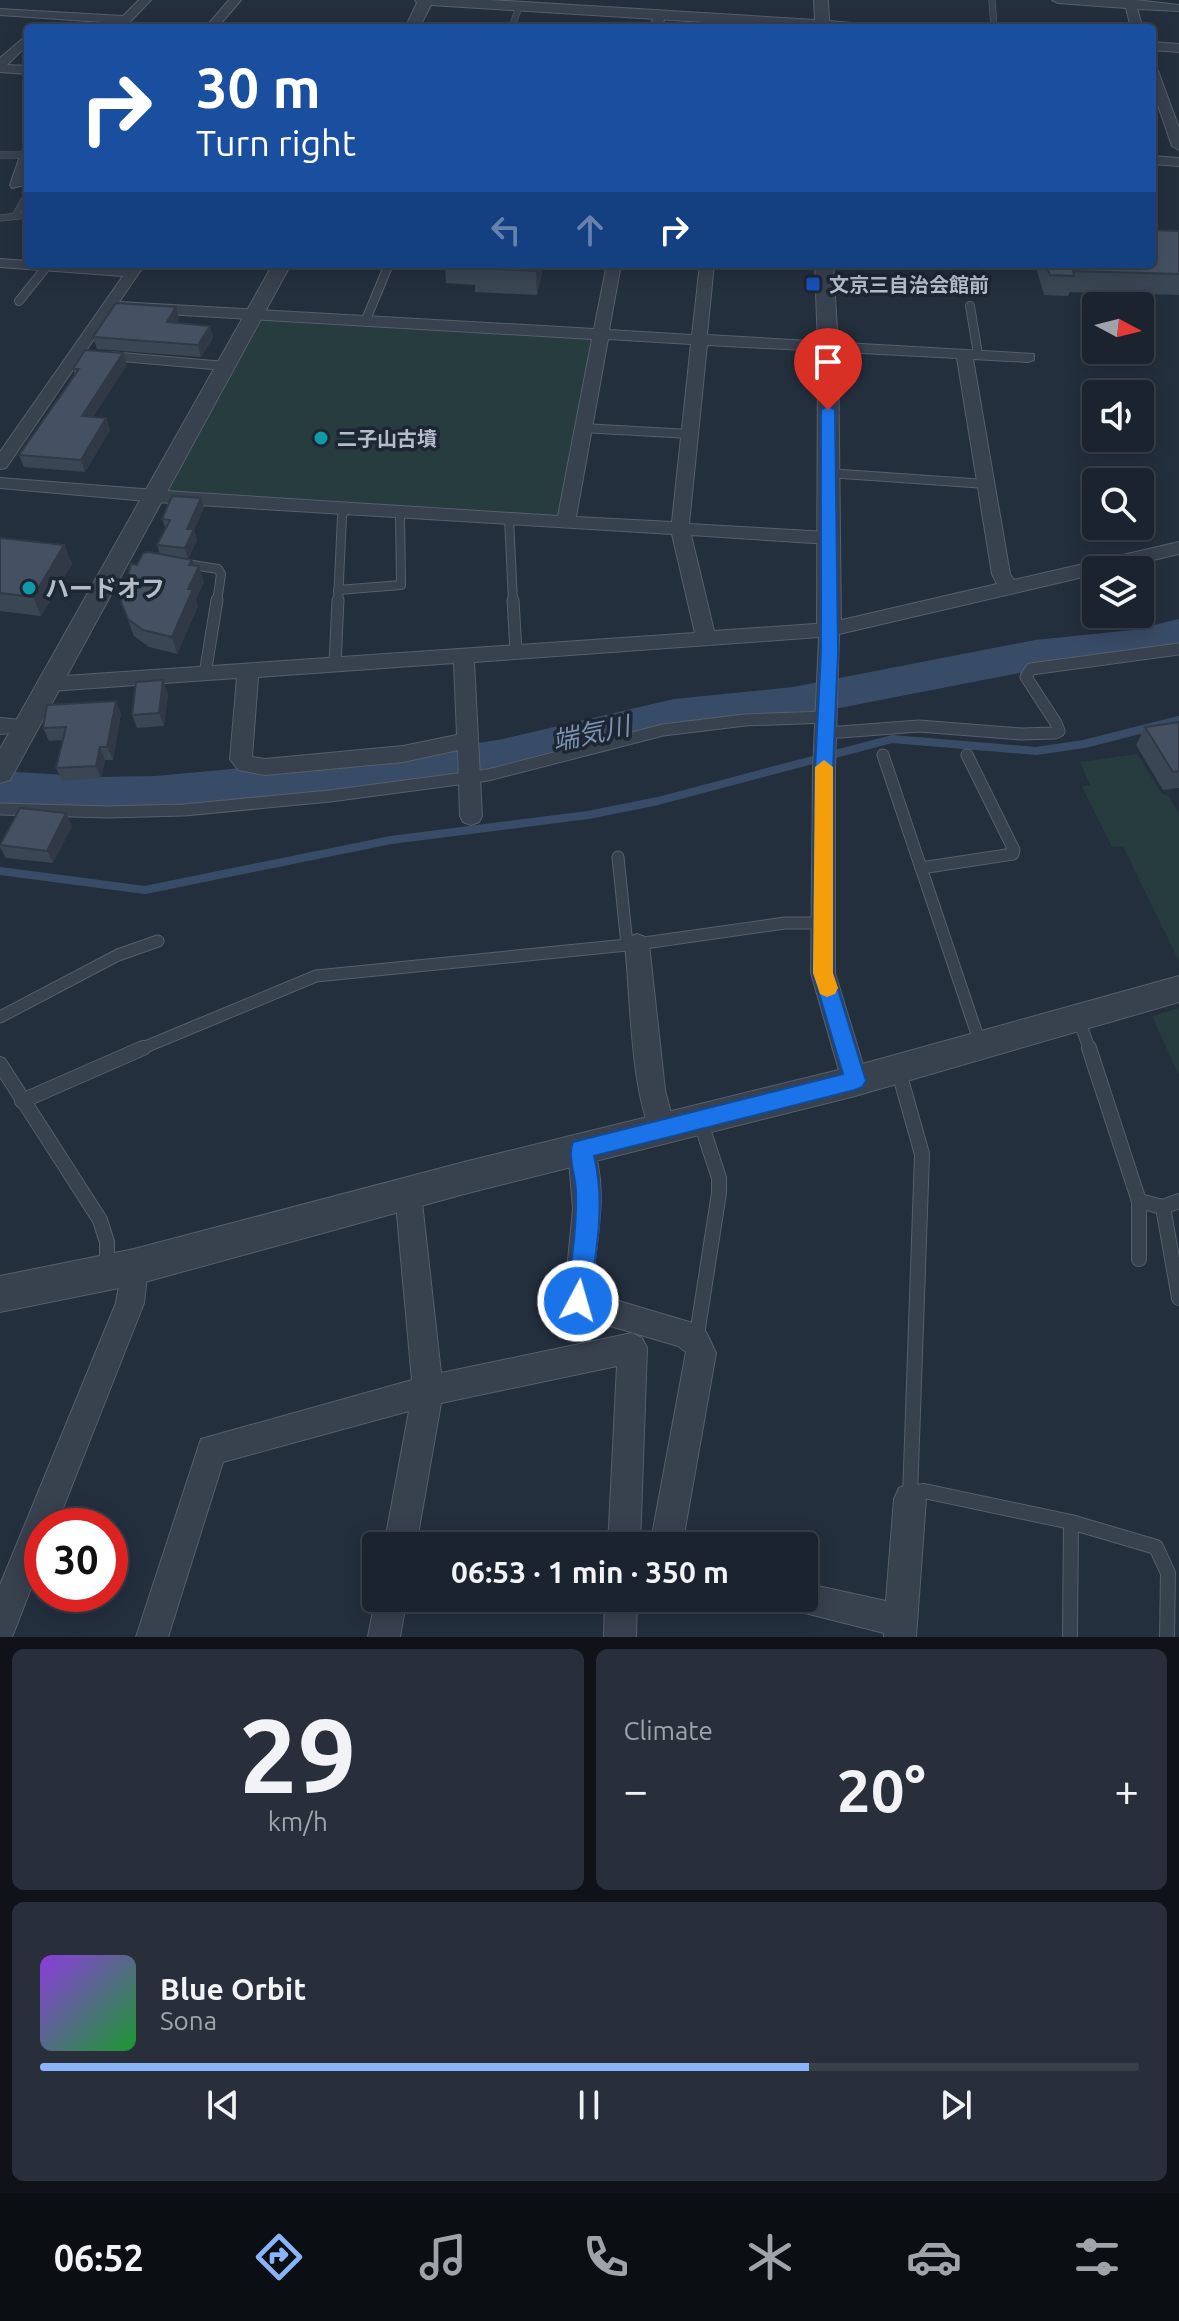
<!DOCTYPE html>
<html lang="en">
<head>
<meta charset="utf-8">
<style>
	:root { --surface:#1b232e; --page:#282f3a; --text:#f1f3f6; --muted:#a0a4aa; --line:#39404a; --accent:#8ab4f8 }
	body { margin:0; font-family:Ubuntu,"Noto Sans JP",sans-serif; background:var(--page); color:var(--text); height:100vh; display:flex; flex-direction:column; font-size:30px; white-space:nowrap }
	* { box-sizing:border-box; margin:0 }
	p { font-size:26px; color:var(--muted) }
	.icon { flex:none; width:44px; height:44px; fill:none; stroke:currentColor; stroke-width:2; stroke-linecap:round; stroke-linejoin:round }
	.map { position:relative; height:1637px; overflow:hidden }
	.side { display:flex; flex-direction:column; gap:12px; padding:12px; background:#0f1319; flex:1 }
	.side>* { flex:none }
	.top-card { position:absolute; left:24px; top:24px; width:1132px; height:244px; border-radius:8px; box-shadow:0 4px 20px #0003,0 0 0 2px var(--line); background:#1a4fa0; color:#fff; overflow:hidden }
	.needle { width:52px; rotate:97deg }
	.tools { position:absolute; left:1082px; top:292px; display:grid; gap:16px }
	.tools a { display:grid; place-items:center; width:72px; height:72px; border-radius:8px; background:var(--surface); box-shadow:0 4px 20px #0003,0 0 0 2px var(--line); font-size:40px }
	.speed { position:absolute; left:24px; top:1508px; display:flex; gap:16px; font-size:40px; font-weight:700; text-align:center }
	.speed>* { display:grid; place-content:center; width:104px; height:104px; border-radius:50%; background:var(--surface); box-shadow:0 4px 20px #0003,0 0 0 2px var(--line); line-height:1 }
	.speed .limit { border:12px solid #d22; background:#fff; color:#111 }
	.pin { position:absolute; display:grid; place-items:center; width:68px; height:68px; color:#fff; margin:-82px -34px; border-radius:50% 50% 50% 0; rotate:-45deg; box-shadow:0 0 8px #0007 }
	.pin .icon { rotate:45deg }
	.me { position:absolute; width:88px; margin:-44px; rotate:6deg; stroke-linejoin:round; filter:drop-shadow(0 0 6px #0008) }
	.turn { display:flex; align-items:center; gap:28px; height:168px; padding:0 40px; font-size:36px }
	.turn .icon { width:104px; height:104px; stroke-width:2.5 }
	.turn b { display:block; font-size:56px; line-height:68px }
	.lanes { display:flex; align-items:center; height:76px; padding:0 40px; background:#0003; justify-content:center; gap:40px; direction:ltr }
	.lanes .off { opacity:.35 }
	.big { font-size:60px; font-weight:600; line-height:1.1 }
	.side .widget { flex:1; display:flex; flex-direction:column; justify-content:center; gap:12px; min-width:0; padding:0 28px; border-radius:12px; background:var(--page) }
	.side .dial { align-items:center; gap:0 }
	.dial b { font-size:104px; line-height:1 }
	.song { display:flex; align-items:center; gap:24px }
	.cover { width:96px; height:96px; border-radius:12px; background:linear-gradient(135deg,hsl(270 70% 55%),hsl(130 70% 35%)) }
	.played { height:8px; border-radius:4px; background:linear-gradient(90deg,var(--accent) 70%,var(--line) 70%) }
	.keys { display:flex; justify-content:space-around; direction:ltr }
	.heat { display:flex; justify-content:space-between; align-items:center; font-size:44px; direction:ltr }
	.side .tiles { flex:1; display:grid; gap:12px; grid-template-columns:1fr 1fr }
	.widget:last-child { grid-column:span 2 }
	.trip { position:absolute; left:362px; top:1532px; width:456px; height:80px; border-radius:8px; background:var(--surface); box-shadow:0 4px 20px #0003,0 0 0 2px var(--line); font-weight:600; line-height:80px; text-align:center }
	.tabs { display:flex; height:128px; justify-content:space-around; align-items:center; background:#0b0e12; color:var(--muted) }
	.tabs .icon { width:56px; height:56px }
	.tabs .current { color:var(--accent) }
	.tabs b { font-size:36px; color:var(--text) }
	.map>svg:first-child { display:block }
	.green { fill:#263c3f }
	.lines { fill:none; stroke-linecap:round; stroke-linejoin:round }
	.stream { stroke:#394c67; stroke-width:8 }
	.river { fill:#394c67; fill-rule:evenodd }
	.service-far3-casing { stroke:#565f6c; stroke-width:7 }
	.service-far2-casing { stroke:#565f6c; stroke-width:10 }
	.service-far1-casing { stroke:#565f6c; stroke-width:13 }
	.service-casing { stroke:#565f6c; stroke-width:16 }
	.minor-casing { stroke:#565f6c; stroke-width:2 }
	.tertiary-casing { stroke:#565f6c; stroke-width:2 }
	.service-far3 { stroke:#38414e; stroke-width:6 }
	.service-far2 { stroke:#38414e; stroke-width:8 }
	.service-far1 { stroke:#38414e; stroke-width:11 }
	.service { stroke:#38414e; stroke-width:14 }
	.minor { fill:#38414e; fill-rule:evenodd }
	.tertiary { fill:#38414e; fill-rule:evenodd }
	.wall { fill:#3b4654 }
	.shaded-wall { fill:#303945 }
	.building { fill:#455162; stroke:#303945; stroke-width:2 }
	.route { fill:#1a73e8; stroke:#114b97; stroke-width:2 }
	.slow { fill:#f59e0b }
	.transit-dot { fill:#1a4fb4; stroke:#1d2633; stroke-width:3 }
	.culture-dot { fill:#0f9aa8; stroke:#1d2633; stroke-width:3 }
	.labels { text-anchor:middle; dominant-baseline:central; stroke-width:7; stroke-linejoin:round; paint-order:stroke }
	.far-poi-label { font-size:20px; font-weight:bold; fill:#b4bcc9; stroke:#1d2633; text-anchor:start }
	.poi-label { font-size:24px; font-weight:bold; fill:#b4bcc9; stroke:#1d2633; text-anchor:start }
	.water-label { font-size:26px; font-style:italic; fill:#7c92b1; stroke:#1d2633 }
</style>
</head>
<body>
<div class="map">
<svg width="1179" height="1637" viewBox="0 0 1179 1637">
	<rect width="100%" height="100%" fill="#242f3e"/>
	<g class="green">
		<polygon points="252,316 601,334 566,522 153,496"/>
		<polygon points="1137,754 1162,794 1168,795 1179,813 1179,961 1123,846 1112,847 1082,787 1090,785 1080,762"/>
		<polygon points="1179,1008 1179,1075 1152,1016"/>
	</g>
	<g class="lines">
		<polyline class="stream" points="0,871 145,890 391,840 588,815 658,801 892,739 1036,751 1084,744 1179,720"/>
		<polygon class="river" points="1179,619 1179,647 1133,658 1035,670 793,717 674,731 503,773 436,784 156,810 100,811 0,805 0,771 100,777 156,776 436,750 503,739 674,699 793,687 1035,640 1133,630"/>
		<g class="service-far3-casing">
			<g id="service-far3">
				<polyline points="992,0 994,28"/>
				<polyline points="512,28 519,6"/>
				<polyline points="0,155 27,155"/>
				<polyline points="15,216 28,193"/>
				<polyline points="0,218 28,215"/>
			</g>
		</g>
		<g class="service-far2-casing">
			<g id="service-far2">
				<polyline points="19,301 47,266"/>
				<polyline points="970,306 978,354"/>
				<polyline points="365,322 389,264"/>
				<polyline points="110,356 225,366"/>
				<polyline points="582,428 690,434"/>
				<polyline points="828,473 986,484"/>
				<polyline points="509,518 513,602"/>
				<polyline points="180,563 218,569 221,574 217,602"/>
				<polyline points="338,590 401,585 400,512"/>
				<polyline points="338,602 342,516 346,508"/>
			</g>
		</g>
		<g class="service-far1-casing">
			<g id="service-far1">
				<polyline points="513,600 516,652"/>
				<polyline points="335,665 338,600"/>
				<polyline points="205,674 217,600"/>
				<polyline points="827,733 919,726 1021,734 1055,733 1059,731 1056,723 1026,677 1031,669 1179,649"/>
				<polyline points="883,755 981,1046"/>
				<polyline points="0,809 108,812 184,810 330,796 488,775 663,730 745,720 827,717"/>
				<polyline points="618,857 627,945"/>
				<polyline points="921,868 1013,854 1014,850 967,755"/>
				<polyline points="0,1017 118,955 158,941"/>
				<polyline points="1078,1018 1090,1050"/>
				<polyline points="138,1050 316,976 637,944 785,923 823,923"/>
			</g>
		</g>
		<g class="service-casing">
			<g id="service">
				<polyline points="1089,1048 1139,1201 1139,1259"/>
				<polyline points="0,1064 100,1220 107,1242 107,1269"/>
				<polyline points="898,1069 922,1154 910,1497"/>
				<polyline points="22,1101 143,1048"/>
				<polyline points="1139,1201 1163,1207 1179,1298"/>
				<polyline points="1163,1207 1179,1201"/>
				<polyline points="696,1341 719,1193 719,1178 700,1120"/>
				<polyline points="911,1498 916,1492 924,1491 1071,1522 1156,1547 1168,1573 1167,1637"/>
				<polyline points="1070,1637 1071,1522"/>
			</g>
		</g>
		<g class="minor-casing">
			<g id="minor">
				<polygon points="139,0 151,0 124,28 112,28 117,23 0,15 0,9 123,16"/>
				<polygon points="229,0 241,0 217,28 205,28"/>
				<polygon points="1052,0 1135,0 1179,5 1179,11 1137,9 1143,28 1131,28 1126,8 1058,3"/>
				<polygon points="655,13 665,15 662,28 650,28"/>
				<polygon points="28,34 28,44 7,65 28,66 28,74 0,72 0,58"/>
				<polygon points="1152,67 1158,71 1179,128 1179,150 1172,146 1152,88"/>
				<polygon points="28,149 28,172 24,185 12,188 10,185 21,153"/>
				<polygon points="1152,156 1179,158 1179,166 1152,164"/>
				<path d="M0,259L28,261V264L128,267L131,264H145L119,302L594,329L607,264H621L609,330L692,335L700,264H714L707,335L1034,354V360L1028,362L973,359L1010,574L1014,580L1179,542V554L1111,570H1096V574L839,634L835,770V973L868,1081L864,1089L855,1092L846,1089L842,1081L811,973L813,770L819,637L474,662L482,816L479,822L471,825L463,822L460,816L458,750L403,762L265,775L238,770L230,759L237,678L50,691L43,689L40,684L43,679L50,677L695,633L672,534L181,504L0,488V478L181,492L558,516L592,339L113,311L6,468L0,469V452L123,276L0,267ZM608,339L691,344L672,522L576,517ZM707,345L957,358L992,574L997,584L829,623L714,631L691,535L829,544L838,538L829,532L689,524ZM454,663L457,735L403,746L265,759L252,757L258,677Z"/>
				<polygon points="0,718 32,721 35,726 32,731 0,734"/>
				<path d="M637,934L645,937L649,944L665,1090L675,1129L671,1138L662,1141L653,1138C630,1086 631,1001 625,944L629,937Z"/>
				<path d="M581,1137L590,1140C612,1189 594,1243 592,1293L696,1324L706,1332L716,1353L682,1546H650L686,1352L678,1346L573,1315L564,1301L573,1209L568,1149L572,1140Z"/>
				<polygon points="408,1180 418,1184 421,1193 441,1373 632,1333 642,1338 647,1348 640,1546 608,1546 617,1366 441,1403 416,1546 384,1546 409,1411 223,1462 168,1637 136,1637 201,1439 412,1380 395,1193 398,1184"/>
				<polygon points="134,1253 144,1257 148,1267 144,1303 56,1526 42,1526 42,1560 12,1637 0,1637 0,1585 116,1303 124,1257"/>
				<polygon points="910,1483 921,1488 926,1499 916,1637 884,1637 884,1633 789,1609 784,1598 804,1598 804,1583 886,1601 894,1499 899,1488"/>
				<polygon points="376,1595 376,1598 407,1598 400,1637 368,1637"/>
				<polygon points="605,1598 637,1598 636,1637 604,1637"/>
			</g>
		</g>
		<g class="tertiary-casing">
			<g id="tertiary">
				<polygon points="415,0 490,0 815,20 814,0 828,0 829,21 863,24 870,28 800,28 431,5 419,28 405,28 417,3"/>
				<polygon points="1152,42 1179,44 1179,52 1152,50"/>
				<polygon points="273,264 291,264 10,780 0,783 0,749"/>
				<polygon points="815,264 833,264 838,347 841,630 838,636 829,639 820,636 817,630 818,347"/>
				<polygon points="1179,976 1179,1002 855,1096 468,1193 134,1285 0,1312 0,1276 134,1249 468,1161 855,1066"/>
			</g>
		</g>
		<use href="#service-far3" class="service-far3"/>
		<use href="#service-far2" class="service-far2"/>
		<use href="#service-far1" class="service-far1"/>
		<use href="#service" class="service"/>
		<use href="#minor" class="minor"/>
		<use href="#tertiary" class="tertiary"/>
	</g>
	<g class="wall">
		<polygon points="1179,231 1179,295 1070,292 1068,296 1044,295 1035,264 1152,264"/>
		<polygon points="445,264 544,264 537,295 475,292 475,285 446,283"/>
		<polygon points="179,319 177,323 210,326 213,338 201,357 97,349 93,337"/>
		<polygon points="127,365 93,417 106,418 110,430 85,472 24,467 19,455 75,376 73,369"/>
		<polygon points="204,508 194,530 197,540 188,559 176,557 192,560 193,565 204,582 196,599 198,606 177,654 149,647 134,636 121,602 137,565 160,554 157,545 166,529 162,519"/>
		<polygon points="0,538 64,545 72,564 41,616 0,611"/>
		<polygon points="168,693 164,726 137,728 132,715"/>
		<polygon points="121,713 113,760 105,760 101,778 62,781 56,768 63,740 49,741 43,728"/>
		<polygon points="1179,722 1179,788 1163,790 1136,745 1145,727"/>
		<polygon points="72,826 53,863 6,858 0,847 0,844"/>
	</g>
	<g class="shaded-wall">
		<polygon points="538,264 544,264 537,295 536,271"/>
		<polygon points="176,307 179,319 170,334 167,322"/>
		<polygon points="210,326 213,338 201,357 198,345"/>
		<polygon points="123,353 127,365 86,428 82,416"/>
		<polygon points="106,418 110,430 85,472 81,460"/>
		<polygon points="201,498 204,508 194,530 197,540 188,559 185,548 187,529"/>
		<polygon points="64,545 72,564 41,616 33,597"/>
		<polygon points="192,560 195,572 199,566 204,582 196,599 198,606 177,654 172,637 188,589 189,565"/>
		<polygon points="163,680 168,693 164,726 159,713"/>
		<polygon points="116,701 121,713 113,760 107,747"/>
		<polygon points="100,747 105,760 101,778 96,766"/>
		<polygon points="66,813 72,826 53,863 47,851"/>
	</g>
	<g class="building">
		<polygon points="1152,230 1179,231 1179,274 1073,271 1074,276 1050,275 1046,264 1152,264"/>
		<polygon points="475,264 538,264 536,271 474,268"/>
		<polygon points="116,303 176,307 167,322 210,326 198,345 93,337"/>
		<polygon points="85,350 123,353 82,416 106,418 81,460 19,455 79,369 73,369"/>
		<polygon points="172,496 201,498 187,529 194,529 185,548 157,545 170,520 162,519"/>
		<polygon points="0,538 64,545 33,597 0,593"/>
		<polygon points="149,552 192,560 189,565 199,566 188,589 193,589 172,637 143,630 128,619 121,602 131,564 137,565 143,553"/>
		<polygon points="163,680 159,713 132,715 136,682"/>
		<polygon points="116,701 107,747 100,747 96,766 56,768 66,727 43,728 47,705"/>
		<polygon points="1179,722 1179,771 1173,772 1145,727"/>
		<polygon points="20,808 66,813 47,851 0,845"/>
	</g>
	<path class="route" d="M828,406L835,410L838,652L833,770V973L866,1081L862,1087L855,1090L594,1156C606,1203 596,1253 589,1301L586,1309L578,1312L569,1309L566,1301C571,1264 577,1229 576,1192C576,1177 567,1155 573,1142L843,1074L813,973L815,770L821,652V410Z"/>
	<polygon class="slow" points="824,760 833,767 833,973 838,988 835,994 827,997 820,994 813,973 815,767"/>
	<rect class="transit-dot" x="805" y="276" width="16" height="16" rx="4"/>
	<g class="culture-dot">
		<circle cx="321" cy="438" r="8"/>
		<circle cx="29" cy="588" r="8"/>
	</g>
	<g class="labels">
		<g class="far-poi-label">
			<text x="829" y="284">文京三自治会館前</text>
			<text x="337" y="438">二子山古墳</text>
		</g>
		<g class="poi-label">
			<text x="45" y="588">ハードオフ</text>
		</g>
		<g class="water-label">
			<text transform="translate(591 733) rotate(-12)">端気川</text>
		</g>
	</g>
</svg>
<div class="tools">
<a><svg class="needle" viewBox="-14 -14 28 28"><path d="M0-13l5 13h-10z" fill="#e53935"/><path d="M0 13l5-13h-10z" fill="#a0a4aa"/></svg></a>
<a><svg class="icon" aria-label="sound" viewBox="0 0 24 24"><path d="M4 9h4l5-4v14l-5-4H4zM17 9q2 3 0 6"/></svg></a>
<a><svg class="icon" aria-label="search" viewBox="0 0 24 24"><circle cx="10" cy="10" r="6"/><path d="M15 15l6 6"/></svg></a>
<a><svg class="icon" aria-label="layers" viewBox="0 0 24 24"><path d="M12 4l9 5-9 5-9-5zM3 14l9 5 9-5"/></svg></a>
</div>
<div class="speed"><div class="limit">30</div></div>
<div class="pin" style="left:828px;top:410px;background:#d93025"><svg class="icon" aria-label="arrive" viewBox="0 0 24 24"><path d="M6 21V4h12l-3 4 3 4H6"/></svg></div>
<svg class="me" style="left:578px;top:1301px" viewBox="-20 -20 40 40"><circle r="17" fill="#1a73e8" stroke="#fff" stroke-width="3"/><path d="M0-11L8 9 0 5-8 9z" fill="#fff"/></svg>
<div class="trip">06:53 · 1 min · 350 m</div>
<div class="top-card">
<div class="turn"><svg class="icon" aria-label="right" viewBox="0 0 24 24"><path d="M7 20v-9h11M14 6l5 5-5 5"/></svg><div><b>30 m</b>Turn right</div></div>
<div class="lanes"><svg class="icon off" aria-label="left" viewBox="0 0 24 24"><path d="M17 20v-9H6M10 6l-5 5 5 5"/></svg><svg class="icon off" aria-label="ahead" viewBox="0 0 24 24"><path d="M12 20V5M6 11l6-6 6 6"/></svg><svg class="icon" aria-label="right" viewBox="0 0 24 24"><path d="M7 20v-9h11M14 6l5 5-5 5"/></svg></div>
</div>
</div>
<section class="side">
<div class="tiles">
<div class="widget dial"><b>29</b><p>km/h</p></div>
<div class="widget"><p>Climate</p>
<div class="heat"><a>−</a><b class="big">20°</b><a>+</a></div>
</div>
<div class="widget">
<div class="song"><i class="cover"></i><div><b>Blue Orbit</b><p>Sona</p></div></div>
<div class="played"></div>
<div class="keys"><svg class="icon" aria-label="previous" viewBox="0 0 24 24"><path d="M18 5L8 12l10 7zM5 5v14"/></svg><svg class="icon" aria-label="pause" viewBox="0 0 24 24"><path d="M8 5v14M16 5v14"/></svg><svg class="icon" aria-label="next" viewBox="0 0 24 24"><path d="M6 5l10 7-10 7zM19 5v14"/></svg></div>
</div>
</div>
</section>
<nav class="tabs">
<b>06:52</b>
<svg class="icon current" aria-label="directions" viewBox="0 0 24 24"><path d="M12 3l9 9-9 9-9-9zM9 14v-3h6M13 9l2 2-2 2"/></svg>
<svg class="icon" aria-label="music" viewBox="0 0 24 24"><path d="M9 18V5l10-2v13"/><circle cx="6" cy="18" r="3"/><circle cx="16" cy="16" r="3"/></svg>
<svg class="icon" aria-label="phone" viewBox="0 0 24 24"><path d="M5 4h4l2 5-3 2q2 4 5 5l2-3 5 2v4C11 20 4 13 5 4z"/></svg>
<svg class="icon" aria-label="climate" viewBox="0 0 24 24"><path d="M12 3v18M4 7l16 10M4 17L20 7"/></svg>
<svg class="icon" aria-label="car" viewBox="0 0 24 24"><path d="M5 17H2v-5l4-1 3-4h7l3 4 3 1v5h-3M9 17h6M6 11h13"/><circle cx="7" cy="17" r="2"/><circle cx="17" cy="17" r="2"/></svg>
<svg class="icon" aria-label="filters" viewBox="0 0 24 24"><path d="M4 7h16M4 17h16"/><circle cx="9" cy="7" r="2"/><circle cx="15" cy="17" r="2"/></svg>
</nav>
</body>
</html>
